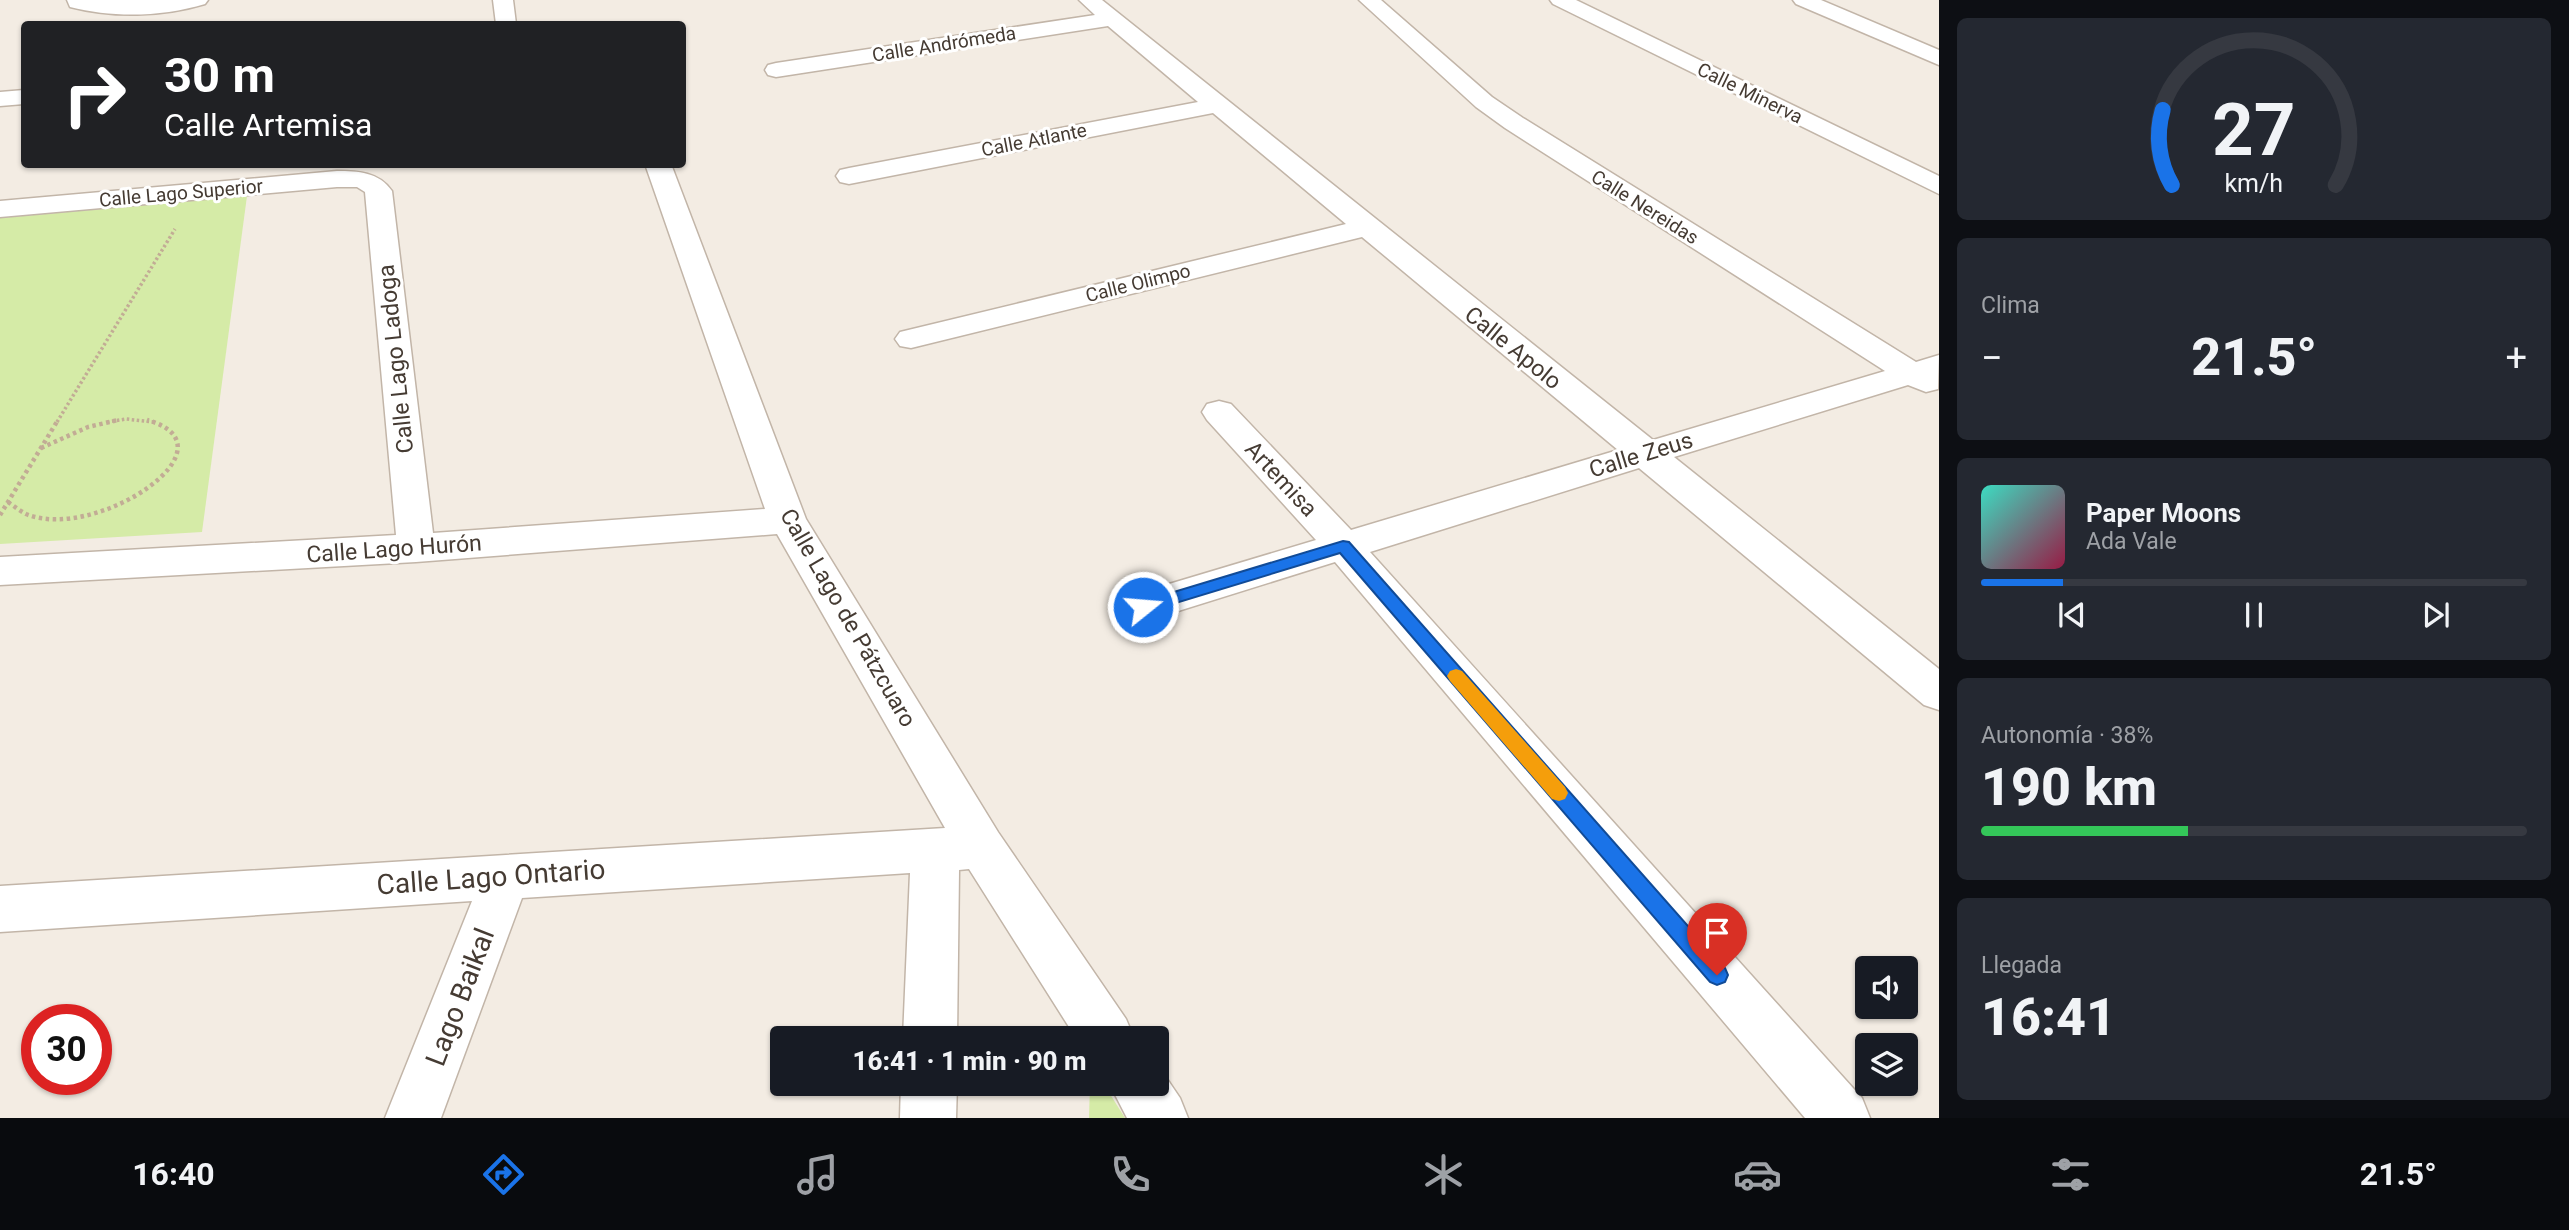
<!DOCTYPE html>
<html lang="es">
<head>
<meta charset="utf-8">
<style>
	:root { --surface:#171b24; --page:#242831; --text:#f1f3f6; --muted:#9ea1a6; --line:#363941; --accent:#1a73e8 }
	body { margin:0; font-family:Roboto,sans-serif; background:var(--page); color:var(--text); height:100vh; display:flex; flex-direction:column; font-size:26px; white-space:nowrap }
	* { box-sizing:border-box; margin:0 }
	p { font-size:23px; color:var(--muted) }
	.icon { flex:none; width:38px; height:38px; fill:none; stroke:currentColor; stroke-width:2; stroke-linecap:round; stroke-linejoin:round }
	.map { position:relative; flex:1; overflow:hidden }
	.side { display:flex; flex-direction:column; gap:18px; padding:18px; background:#0d0f14; width:630px }
	.side>* { flex:none }
	.banner { position:absolute; left:21px; top:21px; width:665px; height:147px; border-radius:7px; box-shadow:0 2px 5px #0004; background:#202124; color:#fff; overflow:hidden }
	.tools { position:absolute; left:1855px; top:956px; display:grid; gap:14px }
	.tools a { display:grid; place-items:center; width:63px; height:63px; border-radius:7px; background:var(--surface); box-shadow:0 2px 5px #0004; font-size:35px }
	.speed { position:absolute; left:21px; top:1004px; display:flex; gap:14px; font-size:35px; font-weight:700; text-align:center }
	.speed>* { display:grid; place-content:center; width:91px; height:91px; border-radius:50%; background:var(--surface); box-shadow:0 2px 5px #0004; line-height:1 }
	.speed .limit { border:10px solid #d22; background:#fff; color:#111 }
	.pin { position:absolute; display:grid; place-items:center; width:60px; height:60px; color:#fff; margin:-72px -30px; border-radius:50% 50% 50% 0; rotate:-45deg; box-shadow:0 0 7px #0007 }
	.pin .icon { rotate:45deg }
	.me { position:absolute; width:77px; margin:-38px; rotate:73deg; stroke-linejoin:round; filter:drop-shadow(0 0 5px #0008) }
	.turn { display:flex; align-items:center; gap:24px; height:147px; padding:0 28px; font-size:32px }
	.turn .icon { width:91px; height:91px; stroke-width:2.5 }
	.turn b { display:block; font-size:49px; line-height:60px }
	.big { font-size:52px; font-weight:800; line-height:1.1 }
	.side .tile { flex:1; display:flex; flex-direction:column; justify-content:center; gap:10px; min-width:0; padding:0 24px; border-radius:10px; background:var(--page) }
	.side .dial { align-items:center; gap:0 }
	.dial svg { height:182px; overflow:visible; fill:none; stroke:var(--line); stroke-width:7; stroke-linecap:round; text-anchor:middle }
	.dial text { fill:var(--text); stroke:none }
	.song { display:flex; align-items:center; gap:21px }
	.cover { width:84px; height:84px; border-radius:10px; background:linear-gradient(135deg,hsl(170 70% 55%),hsl(340 70% 35%)) }
	.played { height:7px; border-radius:4px; background:linear-gradient(90deg,var(--accent) 15%,var(--line) 15%) }
	.keys { display:flex; justify-content:space-around; direction:ltr }
	.heat { display:flex; justify-content:space-between; align-items:center; font-size:38px; direction:ltr }
	.charge { height:10px; border-radius:5px; background:linear-gradient(90deg,#34c759 38%,var(--line) 0) }
	.trip { position:absolute; left:770px; top:1026px; width:399px; height:70px; border-radius:7px; background:var(--surface); box-shadow:0 2px 5px #0004; font-weight:800; line-height:70px; text-align:center }
	.menu { display:flex; height:112px; justify-content:space-around; align-items:center; background:#090b0e; color:var(--muted) }
	.menu .icon { width:49px; height:49px }
	.menu .current { color:var(--accent) }
	.menu b { font-size:32px; color:var(--text) }
	main { display:flex; flex:1; min-height:0 }
	.map>svg:first-child { display:block }
	.green { fill:#d5eba7 }
	.lines { fill:none; stroke-linecap:round; stroke-linejoin:round }
	.minor-casing { stroke:#c2b5a8; stroke-width:3 }
	.path-far1 { stroke:#c2ac95; stroke-width:3.5; stroke-dasharray:2.5 2.5; stroke-linecap:butt }
	.path { stroke:#c2ac95; stroke-width:4.5; stroke-dasharray:3.5 3.5; stroke-linecap:butt }
	.minor { fill:#fff; fill-rule:evenodd }
	.route { fill:#1a73e8; stroke:#114b97; stroke-width:2 }
	.slow { fill:#f59e0b }
	.labels { text-anchor:middle; dominant-baseline:central; stroke-width:6; stroke-linejoin:round; paint-order:stroke }
	.far-street-label { font-size:19px; fill:#453b33; stroke:#fff }
	.street-label { font-size:23px; fill:#453b33; stroke:#fff }
	.near-street-label { font-size:28px; fill:#453b33; stroke:#fff }
</style>
</head>
<body>
<main>
<div class="map">
<svg width="1939" height="1118" viewBox="0 0 1939 1118">
	<rect width="100%" height="100%" fill="#f3ece3"/>
	<g class="green">
		<polygon points="247,196 202,532 0,544 0,218"/>
		<polygon points="1090,1083 1103,1083 1125,1118 1089,1118"/>
	</g>
	<g class="lines">
		<g class="minor-casing">
			<g id="minor">
				<path d="M67,0H208L205,4C162,17 113,18 70,7Z"/>
				<polygon points="493,0 513,0 516,24 496,24"/>
				<polygon points="1079,0 1102,0 1653,440 1885,371 1505,128 1476,107 1359,0 1381,0 1492,97 1523,118 1916,362 1939,355 1938,389 1926,392 1908,385 1674,457 1939,669 1939,710 1924,705 1639,468 1370,552 1862,1098 1870,1118 1805,1118 1335,562 1143,622 1129,618 1123,607 1129,596 1316,540 1207,420 1202,412 1207,404 1219,401 1231,404 1351,530 1618,450 1362,237 911,348 900,346 895,339 900,332 1346,224 1213,113 849,184 840,182 836,176 840,170 849,168 1198,102 1108,26 776,77 768,75 765,70 768,65 776,63 1095,15"/>
				<polygon points="1550,0 1576,0 1939,176 1939,194 1553,4"/>
				<polygon points="1793,0 1821,0 1939,50 1939,65 1796,4"/>
				<polygon points="24,90 24,104 0,106 0,92"/>
				<path d="M645,164H671L806,519L998,832L1126,1019L1134,1038H1076L969,869L959,870L957,1038H903L910,873L522,898L441,1118H385L472,901L0,932V886L945,828L777,534L416,562L0,585V557L396,535L365,192L357,187H337L0,217V201L337,171C358,171 379,172 392,191L433,533L765,509Z"/>
				<polygon points="1157,1064 1180,1098 1188,1118 1127,1118 1109,1083 1157,1083"/>
				<polygon points="901,1083 957,1083 956,1118 900,1118"/>
			</g>
		</g>
		<g class="path-far1">
			<polyline points="57,422 175,229"/>
			<polyline points="107,422 126,419 153,422"/>
		</g>
		<g class="path">
			<polyline points="41,448 88,427 118,420"/>
			<path d="M8,502C14,506 20,511 26,514C96,543 241,446 147,420"/>
			<polyline points="0,515 58,420"/>
		</g>
		<use href="#minor" class="minor"/>
	</g>
	<polygon class="route" points="1343,541 1349,542 1725,968 1728,975 1725,982 1717,985 1710,982 1340,553 1143,613 1134,607 1137,603"/>
	<polygon class="slow" points="1456,669 1462,671 1565,787 1568,793 1565,799 1559,801 1552,799 1450,681 1447,676 1450,671"/>
	<g class="labels">
		<g class="far-street-label">
			<text transform="translate(944 44) rotate(-9)">Calle Andrómeda</text>
			<text transform="translate(1750 93) rotate(26)">Calle Minerva</text>
			<text transform="translate(1034 140) rotate(-11)">Calle Atlante</text>
			<text transform="translate(181 193) rotate(-5)">Calle Lago Superior</text>
			<text transform="translate(1645 207) rotate(32)">Calle Nereidas</text>
			<text transform="translate(1138 283) rotate(-14)">Calle Olimpo</text>
		</g>
		<g class="street-label">
			<text transform="translate(1513 348) rotate(39)">Calle Apolo</text>
			<text transform="translate(396 359) rotate(-96)">Calle Lago Ladoga</text>
			<text transform="translate(1641 455) rotate(-17)">Calle Zeus</text>
			<text transform="translate(1281 479) rotate(47)">Artemisa</text>
			<text transform="translate(394 549) rotate(-4)">Calle Lago Hurón</text>
			<text transform="translate(848 618) rotate(60)">Calle Lago de Pátzcuaro</text>
		</g>
		<g class="near-street-label">
			<text transform="translate(491 877) rotate(-4)">Calle Lago Ontario</text>
			<text transform="translate(460 997) rotate(-69)">Lago Baikal</text>
		</g>
	</g>
</svg>
<div class="tools">
<a><svg class="icon" aria-label="sound" viewBox="0 0 24 24"><path d="M4 9h4l5-4v14l-5-4H4zM17 9q2 3 0 6"/></svg></a>
<a><svg class="icon" aria-label="layers" viewBox="0 0 24 24"><path d="M12 4l9 5-9 5-9-5zM3 14l9 5 9-5"/></svg></a>
</div>
<div class="speed"><div class="limit">30</div></div>
<div class="pin" style="left:1717px;top:975px;background:#d93025"><svg class="icon" aria-label="arrive" viewBox="0 0 24 24"><path d="M6 21V4h12l-3 4 3 4H6"/></svg></div>
<svg class="me" style="left:1143px;top:607px" viewBox="-20 -20 40 40"><circle r="17" fill="#1a73e8" stroke="#fff" stroke-width="3"/><path d="M0-11L8 9 0 5-8 9z" fill="#fff"/></svg>
<div class="trip">16:41 · 1 min · 90 m</div>
<div class="banner">
<div class="turn"><svg class="icon" aria-label="right" viewBox="0 0 24 24"><path d="M7 20v-9h11M14 6l5 5-5 5"/></svg><div><b>30 m</b>Calle Artemisa</div></div>
</div>
</div>
<section class="side">
<div class="tile dial"><svg viewBox="0 0 100 80">
<path d="M14 69A42 42 0 1 1 86 69"/>
<path d="M14 69A42 42 0 0 1 10 36" stroke="#1a73e8"/>
<text x="50" y="56" font-size="32" font-weight="700">27</text>
<text x="50" y="72" font-size="11">km/h</text>
</svg></div>
<div class="tile"><p>Clima</p>
<div class="heat"><a>−</a><b class="big">21.5°</b><a>+</a></div>
</div>
<div class="tile">
<div class="song"><i class="cover"></i><div><b>Paper Moons</b><p>Ada Vale</p></div></div>
<div class="played"></div>
<div class="keys"><svg class="icon" aria-label="previous" viewBox="0 0 24 24"><path d="M18 5L8 12l10 7zM5 5v14"/></svg><svg class="icon" aria-label="pause" viewBox="0 0 24 24"><path d="M8 5v14M16 5v14"/></svg><svg class="icon" aria-label="next" viewBox="0 0 24 24"><path d="M6 5l10 7-10 7zM19 5v14"/></svg></div>
</div>
<div class="tile"><p>Autonomía · 38%</p><b class="big">190 km</b><div class="charge"></div></div>
<div class="tile"><p>Llegada</p><b class="big">16:41</b></div>
</section>
</main>
<nav class="menu">
<b>16:40</b>
<svg class="icon current" aria-label="directions" viewBox="0 0 24 24"><path d="M12 3l9 9-9 9-9-9zM9 14v-3h6M13 9l2 2-2 2"/></svg>
<svg class="icon" aria-label="music" viewBox="0 0 24 24"><path d="M9 18V5l10-2v13"/><circle cx="6" cy="18" r="3"/><circle cx="16" cy="16" r="3"/></svg>
<svg class="icon" aria-label="phone" viewBox="0 0 24 24"><path d="M5 4h4l2 5-3 2q2 4 5 5l2-3 5 2v4C11 20 4 13 5 4z"/></svg>
<svg class="icon" aria-label="climate" viewBox="0 0 24 24"><path d="M12 3v18M4 7l16 10M4 17L20 7"/></svg>
<svg class="icon" aria-label="car" viewBox="0 0 24 24"><path d="M5 17H2v-5l4-1 3-4h7l3 4 3 1v5h-3M9 17h6M6 11h13"/><circle cx="7" cy="17" r="2"/><circle cx="17" cy="17" r="2"/></svg>
<svg class="icon" aria-label="filters" viewBox="0 0 24 24"><path d="M4 7h16M4 17h16"/><circle cx="9" cy="7" r="2"/><circle cx="15" cy="17" r="2"/></svg>
<b>21.5°</b>
</nav>
</body>
</html>
